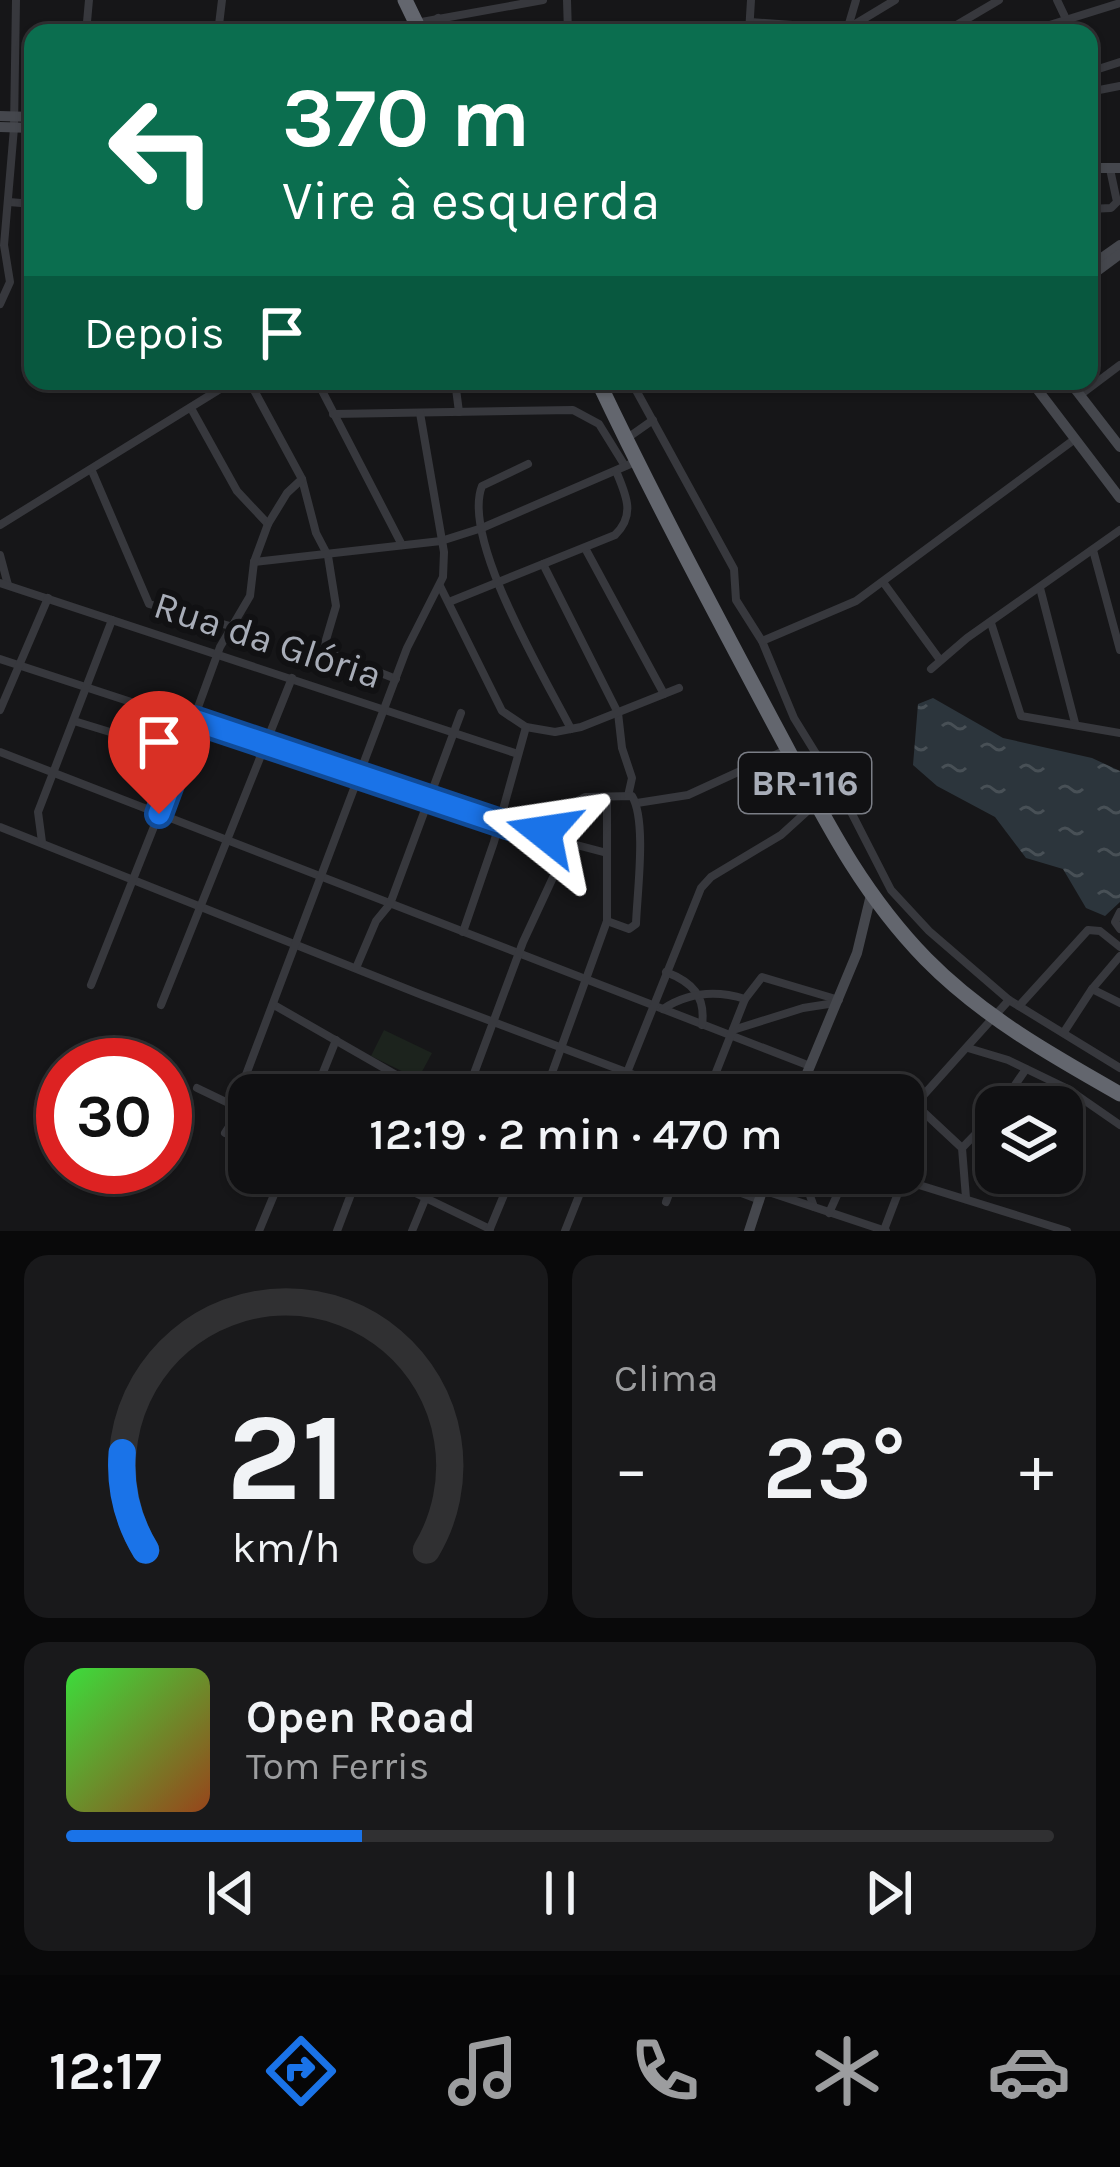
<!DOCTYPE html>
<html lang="pt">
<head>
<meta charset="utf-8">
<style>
	:root { --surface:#101012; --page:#19191b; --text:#f1f3f6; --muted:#9c9d9f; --line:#303032; --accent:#1a73e8 }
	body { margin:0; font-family:Karla,sans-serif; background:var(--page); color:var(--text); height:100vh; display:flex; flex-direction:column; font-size:45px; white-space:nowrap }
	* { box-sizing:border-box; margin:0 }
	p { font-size:39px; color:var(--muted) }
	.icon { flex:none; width:66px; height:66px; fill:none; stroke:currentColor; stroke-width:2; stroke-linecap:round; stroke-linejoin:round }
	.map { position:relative; height:1231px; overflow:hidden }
	.sheet { display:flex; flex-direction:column; gap:24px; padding:24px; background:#09090a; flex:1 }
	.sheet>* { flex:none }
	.banner { position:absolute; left:24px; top:24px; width:1074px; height:366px; border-radius:24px; box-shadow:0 3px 9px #0004,0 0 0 3px var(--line); background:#0b6e4f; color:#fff; overflow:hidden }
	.tools { position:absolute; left:975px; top:1086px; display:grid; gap:24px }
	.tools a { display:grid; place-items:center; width:108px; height:108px; border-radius:24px; background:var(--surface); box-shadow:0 3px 9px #0004,0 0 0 3px var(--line); font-size:60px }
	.speed { position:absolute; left:36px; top:1038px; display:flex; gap:24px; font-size:60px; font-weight:700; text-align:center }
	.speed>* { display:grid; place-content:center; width:156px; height:156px; border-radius:50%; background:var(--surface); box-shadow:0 3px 9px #0004,0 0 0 3px var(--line); line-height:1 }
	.speed .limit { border:18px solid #d22; background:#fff; color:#111 }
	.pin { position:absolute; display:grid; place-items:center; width:102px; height:102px; color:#fff; margin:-123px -51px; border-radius:50% 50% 50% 0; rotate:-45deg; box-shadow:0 0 12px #0007 }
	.pin .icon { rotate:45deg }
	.me { position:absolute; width:132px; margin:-66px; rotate:285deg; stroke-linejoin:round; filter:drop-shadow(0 0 9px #0008) }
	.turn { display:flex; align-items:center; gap:42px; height:252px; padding:0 60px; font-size:54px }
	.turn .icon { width:156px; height:156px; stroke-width:2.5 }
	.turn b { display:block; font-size:84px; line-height:102px }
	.then { display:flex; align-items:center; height:114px; padding:0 60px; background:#0003; gap:24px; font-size:45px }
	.big { font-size:90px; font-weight:600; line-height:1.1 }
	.sheet .tile { flex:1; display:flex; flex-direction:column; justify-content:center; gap:18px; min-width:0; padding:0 42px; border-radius:24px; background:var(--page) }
	.sheet .dial { align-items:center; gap:0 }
	.dial svg { height:312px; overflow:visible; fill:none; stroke:var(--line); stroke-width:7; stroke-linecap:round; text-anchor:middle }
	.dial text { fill:var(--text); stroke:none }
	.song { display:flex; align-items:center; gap:36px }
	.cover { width:144px; height:144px; border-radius:18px; background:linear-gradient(135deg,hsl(120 70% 55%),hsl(20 70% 35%)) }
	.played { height:12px; border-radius:6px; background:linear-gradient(90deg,var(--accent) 30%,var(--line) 30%) }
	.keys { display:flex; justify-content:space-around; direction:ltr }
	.heat { display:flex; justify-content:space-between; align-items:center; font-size:66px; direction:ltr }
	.sheet .tiles { flex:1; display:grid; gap:24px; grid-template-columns:1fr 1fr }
	.tile:last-child { grid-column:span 2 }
	.trip { position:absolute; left:228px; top:1074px; width:696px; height:120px; border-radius:24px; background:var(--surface); box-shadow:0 3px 9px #0004,0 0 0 3px var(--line); font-weight:600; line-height:120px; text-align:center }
	.tabs { display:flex; height:192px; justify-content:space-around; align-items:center; background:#060607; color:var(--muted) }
	.tabs .icon { width:84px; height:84px }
	.tabs .current { color:var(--accent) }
	.tabs b { font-size:54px; color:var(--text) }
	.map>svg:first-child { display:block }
	.garden { fill:#1c231d }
	.water { fill:url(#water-ripples) }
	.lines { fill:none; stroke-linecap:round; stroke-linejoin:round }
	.street { stroke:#37383d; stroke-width:8 }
	.secondary { stroke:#45474d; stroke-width:10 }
	.highway { stroke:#63666e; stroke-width:15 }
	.route-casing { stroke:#114b97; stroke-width:30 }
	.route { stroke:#1a73e8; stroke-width:21 }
	.labels { text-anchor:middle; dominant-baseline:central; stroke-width:12; stroke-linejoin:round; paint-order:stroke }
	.shield { fill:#111113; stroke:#7b7e86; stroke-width:3 }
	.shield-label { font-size:36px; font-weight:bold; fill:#a8adb8 }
	.street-label { font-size:39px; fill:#a8adb8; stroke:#111113 }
</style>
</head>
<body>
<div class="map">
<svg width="1120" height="1231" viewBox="0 0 1120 1231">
	<defs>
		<pattern id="water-ripples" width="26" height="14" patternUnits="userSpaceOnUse" patternTransform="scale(3)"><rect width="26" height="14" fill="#2c353c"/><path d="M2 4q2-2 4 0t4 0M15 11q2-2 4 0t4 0" fill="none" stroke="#485056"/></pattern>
	</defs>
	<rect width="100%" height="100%" fill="#161618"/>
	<polygon class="garden" points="384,1030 432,1053 418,1079 371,1056"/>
	<polygon class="water" points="933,698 1003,738 1092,758 1120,771 1120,902 1105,916 1086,908 1063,869 1026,858 995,817 937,786 913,765 918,704"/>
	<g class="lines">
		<g class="street">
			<polyline points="567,0 568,33"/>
			<polyline points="1057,0 1066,19"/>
			<polyline points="438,18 447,33"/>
			<polyline points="750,22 847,29"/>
			<polyline points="848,27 856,0"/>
			<polyline points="847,29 895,0"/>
			<polyline points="952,29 973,33"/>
			<polyline points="86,33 89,0"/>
			<polyline points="218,33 222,0"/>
			<polyline points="405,33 416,23 543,0"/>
			<polyline points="749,33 751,0"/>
			<polyline points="943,33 999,0"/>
			<polyline points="1024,33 1120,3"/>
			<polyline points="1089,72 1120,62"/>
			<polyline points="1089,92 1120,86"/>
			<polyline points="9,202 33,204"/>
			<polyline points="1089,209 1111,208 1117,202 1110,169"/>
			<polyline points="0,304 10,282 4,245 14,128 16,0"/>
			<polyline points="249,381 302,479 316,533 328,556 336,606 323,650 396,679"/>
			<polyline points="317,381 402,545"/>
			<polyline points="455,381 459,412"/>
			<polyline points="631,381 734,569 736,600 762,641 794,718 847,804 891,890 929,931 1009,1000 1120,1068"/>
			<polyline points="1080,395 1120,365"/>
			<polyline points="192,410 237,491 268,524"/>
			<polyline points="333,414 573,410 599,424 625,466"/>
			<polyline points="626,439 653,420"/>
			<path d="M528,464L482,486C461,539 545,678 571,729"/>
			<polyline points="92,471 149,604 230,626"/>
			<polyline points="0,525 233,381"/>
			<polyline points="585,548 664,694"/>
			<polyline points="1093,550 1120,650"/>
			<polyline points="0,555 8,585"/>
			<polyline points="254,562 441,541 482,528 635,462"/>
			<polyline points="543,564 618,713 622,748 632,778 628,796"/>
			<polyline points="883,582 940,660"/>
			<polyline points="0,583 518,754"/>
			<polyline points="440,586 502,711 526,727 555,732 581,727 679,688"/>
			<polyline points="1040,588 1075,723"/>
			<path d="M449,602L615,535C636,515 626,495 616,471"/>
			<polyline points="991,623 1021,716 1120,733"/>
			<polyline points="762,641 856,601 1075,439"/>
			<polyline points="0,659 513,827 544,832 569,828"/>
			<polyline points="931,669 967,638 1120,530"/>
			<polyline points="0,710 48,598"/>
			<polyline points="74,721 182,754"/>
			<polyline points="0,752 810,1066"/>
			<polyline points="637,803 688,795 786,750"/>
			<polyline points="821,815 847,804"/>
			<polyline points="0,827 422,995 687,1095"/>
			<polyline points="42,842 38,812 112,620"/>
			<polyline points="569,843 607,853"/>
			<polyline points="1120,912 1115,922 1120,929"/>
			<polyline points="463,932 494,842 526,727"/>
			<polyline points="356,968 376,921 390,904 461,713"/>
			<path d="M666,972C692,982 706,996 702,1025"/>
			<polyline points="91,985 159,814 220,647 250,596 254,562 268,524 287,493 302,479"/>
			<polyline points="1092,989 1120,1003"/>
			<polyline points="161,1005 292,678"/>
			<polyline points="274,1005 431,1095"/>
			<polyline points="1019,1006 1088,930 1100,931 1120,947"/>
			<path d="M663,1009C689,992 716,990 745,999L762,977L839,1000"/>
			<polyline points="733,1030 803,1008 835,1003"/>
			<polyline points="1064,1032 1092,989 1120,956"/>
			<polyline points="968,1048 1008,1060 1068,1089 1120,1125"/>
			<polyline points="805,1079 871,1075 887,1078 962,1148 966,1198"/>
			<polyline points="469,1087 488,1095"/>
			<polyline points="197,1088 249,1113"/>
			<polyline points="314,1095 336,1040"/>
			<polyline points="391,1095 399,1076"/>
			<path d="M466,1095L523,942L569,843L573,803L585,797L632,796C647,821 637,893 636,924L629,929L607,921"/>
			<polyline points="544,1095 607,921 607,797"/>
			<polyline points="618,1095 701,888 711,877 781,835 814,805"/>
			<polyline points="707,1095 745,999"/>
			<polyline points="1000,1107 1026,1069"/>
			<polyline points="903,1118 1009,1000"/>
			<polyline points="225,1133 236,1116 244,1080 407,648 443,577 444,552 420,413"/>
			<polyline points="962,1148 996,1113"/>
			<polyline points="374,1173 490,1229"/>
			<polyline points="688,1173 760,1200"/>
			<polyline points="802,1173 814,1207"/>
			<polyline points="894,1173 903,1180 1067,1231"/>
			<polyline points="763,1190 886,1231"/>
			<polyline points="666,1202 677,1173"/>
			<polyline points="829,1213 847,1173"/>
			<polyline points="884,1230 903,1180"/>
			<polyline points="259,1231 283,1173"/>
			<polyline points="337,1231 359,1173"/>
			<polyline points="412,1231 436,1173"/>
			<polyline points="489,1231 513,1173"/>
			<polyline points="565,1231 588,1173"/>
		</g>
		<g class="secondary">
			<polyline points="0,116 33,117"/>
			<polyline points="0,127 33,128"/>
			<polyline points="1089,168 1120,168"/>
			<polyline points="1089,267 1120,245"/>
			<polyline points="1089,277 1120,254"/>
			<polyline points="1031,381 1120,498"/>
			<polyline points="1069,381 1120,447"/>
			<polyline points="798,1095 857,953 871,895"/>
			<polyline points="749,1231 768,1173"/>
		</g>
		<g class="highway">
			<polyline points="405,0 421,33"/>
			<path d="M598,381C653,497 713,609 773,722C820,809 856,887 926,959C982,1016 1051,1055 1120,1094"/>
		</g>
	</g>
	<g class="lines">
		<g class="route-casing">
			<polyline id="route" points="159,814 194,720 513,827 544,832"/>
		</g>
		<use href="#route" class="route"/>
	</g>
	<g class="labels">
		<rect class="shield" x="739" y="753" width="132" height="60" rx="9"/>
		<g class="shield-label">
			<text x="805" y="783">BR-116</text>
		</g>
		<g class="street-label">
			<text transform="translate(268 640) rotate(18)">Rua da Glória</text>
		</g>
	</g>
</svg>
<div class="tools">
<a><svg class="icon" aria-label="layers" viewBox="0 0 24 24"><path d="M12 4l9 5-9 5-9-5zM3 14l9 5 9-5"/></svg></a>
</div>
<div class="speed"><div class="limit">30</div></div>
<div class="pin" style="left:159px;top:814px;background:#d93025"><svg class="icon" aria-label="arrive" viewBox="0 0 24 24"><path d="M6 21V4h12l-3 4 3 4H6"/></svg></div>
<svg class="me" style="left:544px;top:832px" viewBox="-20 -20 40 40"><path d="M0-17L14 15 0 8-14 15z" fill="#1a73e8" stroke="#fff" stroke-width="4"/></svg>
<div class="trip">12:19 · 2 min · 470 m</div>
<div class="banner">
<div class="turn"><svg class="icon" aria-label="left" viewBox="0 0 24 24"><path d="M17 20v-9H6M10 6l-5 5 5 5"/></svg><div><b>370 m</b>Vire à esquerda</div></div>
<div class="then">Depois<svg class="icon" aria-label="arrive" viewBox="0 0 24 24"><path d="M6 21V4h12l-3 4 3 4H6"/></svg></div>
</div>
</div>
<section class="sheet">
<div class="tiles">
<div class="tile dial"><svg viewBox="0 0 100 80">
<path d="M14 69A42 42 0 1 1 86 69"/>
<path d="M14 69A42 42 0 0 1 8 44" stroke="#1a73e8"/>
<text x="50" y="56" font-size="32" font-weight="700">21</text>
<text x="50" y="72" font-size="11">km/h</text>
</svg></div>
<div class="tile"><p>Clima</p>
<div class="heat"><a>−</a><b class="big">23°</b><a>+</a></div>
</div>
<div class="tile">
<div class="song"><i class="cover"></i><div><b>Open Road</b><p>Tom Ferris</p></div></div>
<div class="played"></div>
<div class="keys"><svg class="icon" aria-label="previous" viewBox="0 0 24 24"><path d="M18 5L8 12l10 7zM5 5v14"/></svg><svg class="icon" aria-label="pause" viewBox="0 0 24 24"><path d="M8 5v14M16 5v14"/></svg><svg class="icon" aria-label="next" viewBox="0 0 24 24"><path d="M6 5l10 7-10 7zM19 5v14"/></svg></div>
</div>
</div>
</section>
<nav class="tabs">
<b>12:17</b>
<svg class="icon current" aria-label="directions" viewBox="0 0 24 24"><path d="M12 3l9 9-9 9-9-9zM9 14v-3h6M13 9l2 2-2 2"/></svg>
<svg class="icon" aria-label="music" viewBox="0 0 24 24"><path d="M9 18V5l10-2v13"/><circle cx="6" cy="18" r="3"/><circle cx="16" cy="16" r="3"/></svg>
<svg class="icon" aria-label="phone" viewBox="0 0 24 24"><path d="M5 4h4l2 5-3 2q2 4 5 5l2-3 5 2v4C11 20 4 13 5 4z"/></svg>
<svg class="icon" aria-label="climate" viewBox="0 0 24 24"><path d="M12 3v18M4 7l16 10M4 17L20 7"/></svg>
<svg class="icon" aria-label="car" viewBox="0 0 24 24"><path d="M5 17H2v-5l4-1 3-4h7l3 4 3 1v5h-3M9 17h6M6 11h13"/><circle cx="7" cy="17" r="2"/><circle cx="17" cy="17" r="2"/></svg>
</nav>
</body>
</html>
